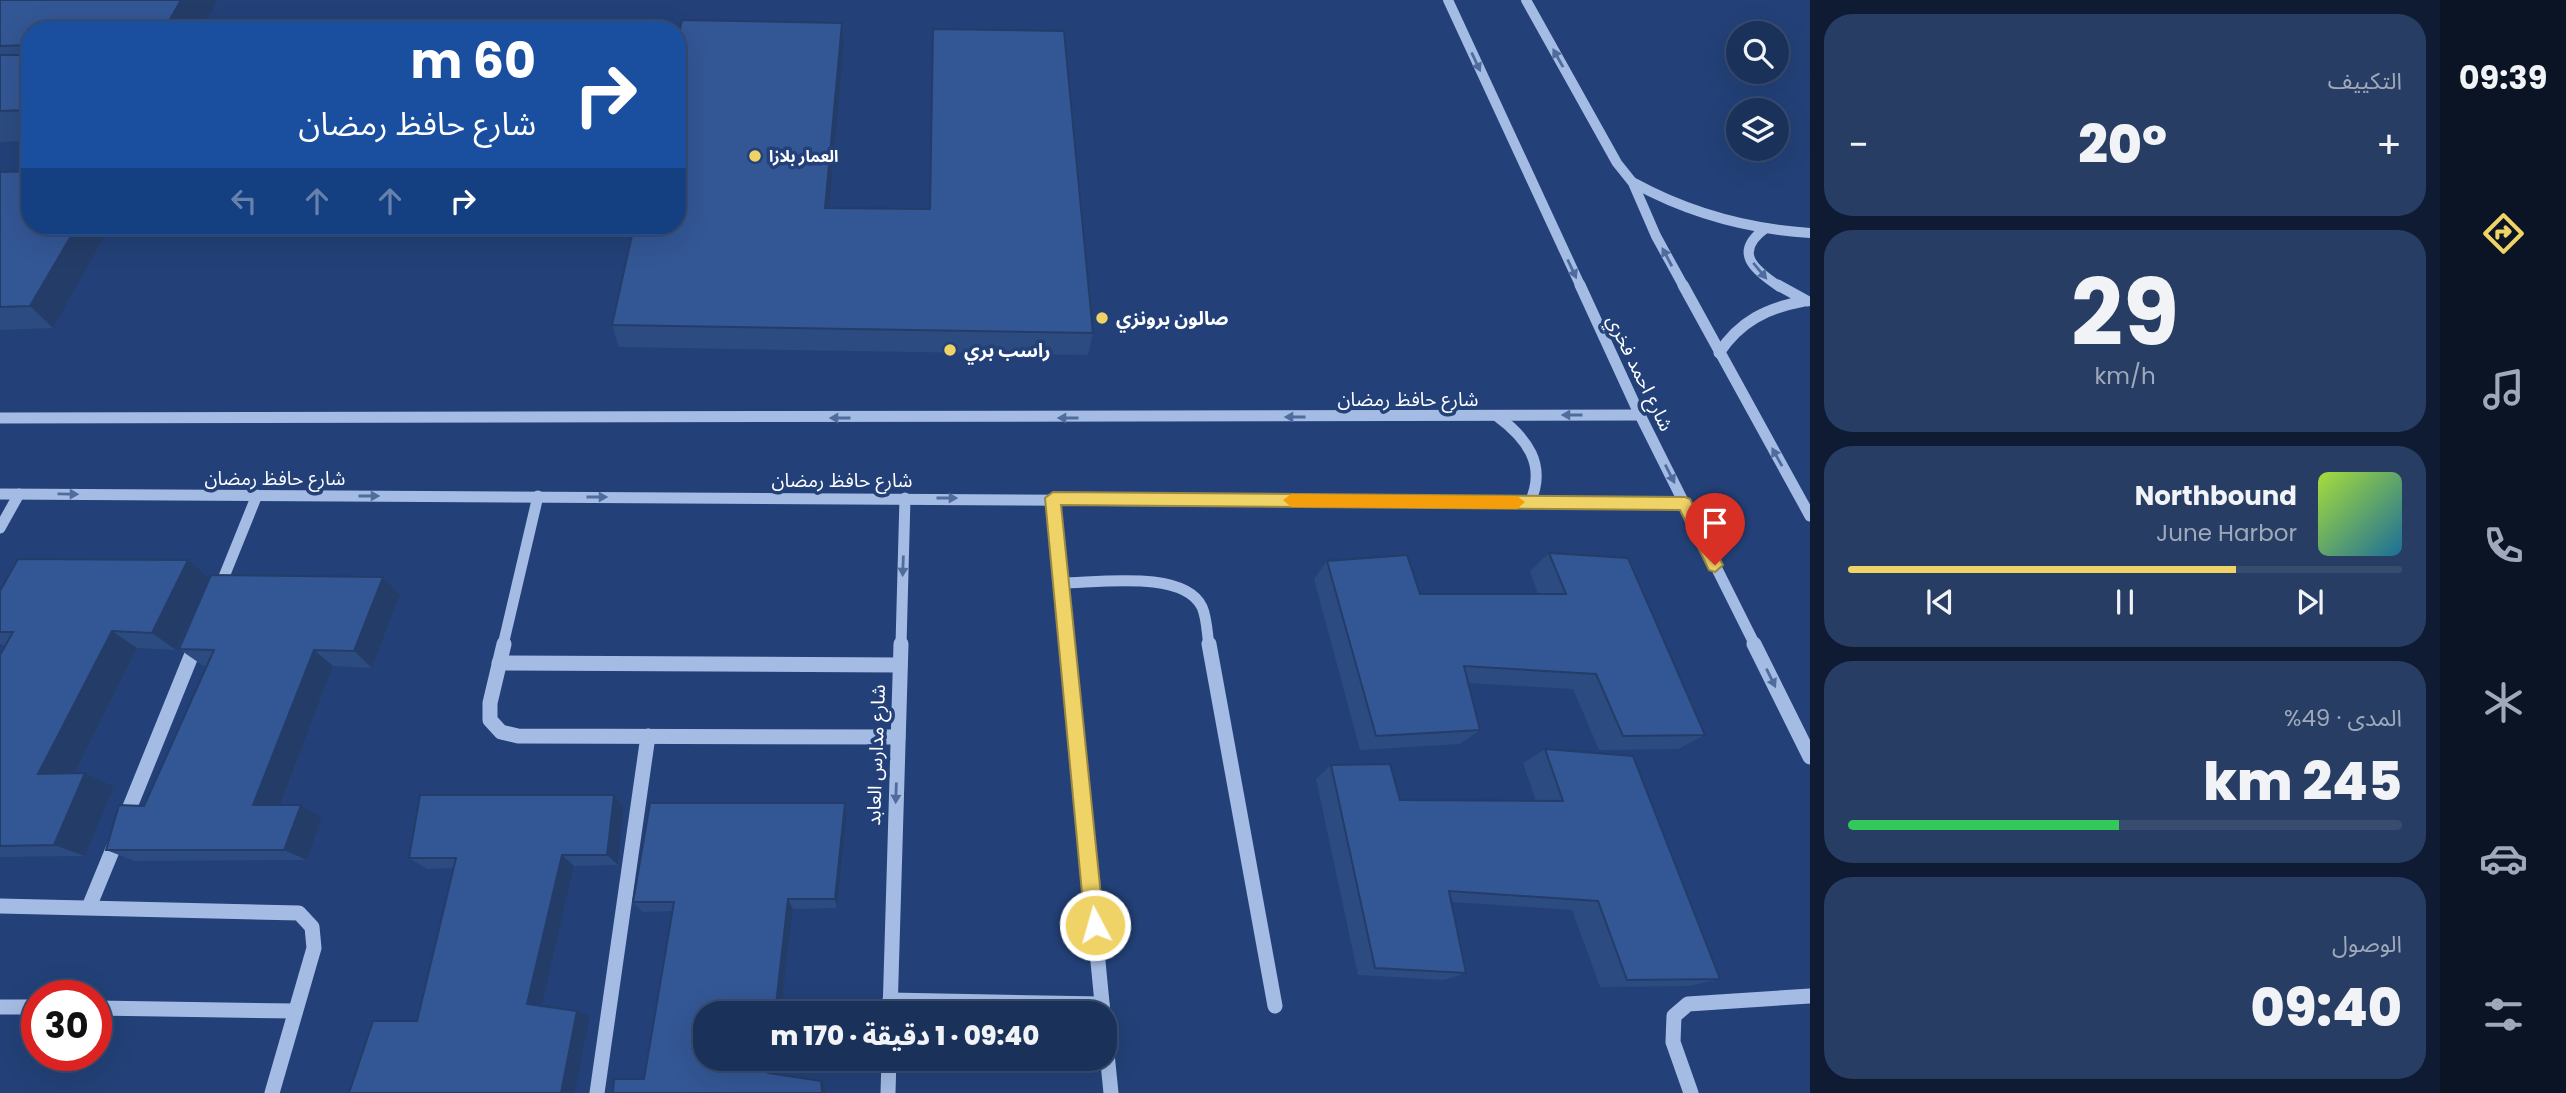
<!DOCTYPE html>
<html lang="ar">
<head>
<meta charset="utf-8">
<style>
	:root { --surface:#1a315a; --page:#273d63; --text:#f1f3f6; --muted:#9fa9bb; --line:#384c70; --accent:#efd367 }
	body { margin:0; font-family:Poppins,"Noto Sans Arabic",sans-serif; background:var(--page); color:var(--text); direction:rtl; height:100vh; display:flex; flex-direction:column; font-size:26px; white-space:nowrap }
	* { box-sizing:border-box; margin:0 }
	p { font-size:23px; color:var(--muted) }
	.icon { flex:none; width:38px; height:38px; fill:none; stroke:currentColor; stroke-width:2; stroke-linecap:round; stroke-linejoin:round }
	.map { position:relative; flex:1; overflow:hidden; direction:ltr }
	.side { display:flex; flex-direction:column; gap:14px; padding:14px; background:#0e1b32; width:630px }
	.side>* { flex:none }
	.hud { position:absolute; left:21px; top:21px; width:665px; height:214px; border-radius:28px; box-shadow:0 7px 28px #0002,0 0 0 2px var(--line); direction:rtl; background:#1a4fa0; color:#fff; overflow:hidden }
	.fabs { position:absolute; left:1726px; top:21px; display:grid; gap:14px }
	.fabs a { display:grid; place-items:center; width:63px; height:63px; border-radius:50%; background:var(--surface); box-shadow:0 7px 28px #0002,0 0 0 2px var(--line); font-size:35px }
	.speed { position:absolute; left:21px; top:980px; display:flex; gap:14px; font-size:35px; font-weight:700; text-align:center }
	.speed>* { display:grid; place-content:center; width:91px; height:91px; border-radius:50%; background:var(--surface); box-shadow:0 7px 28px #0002,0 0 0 2px var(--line); line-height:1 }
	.speed .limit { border:10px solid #d22; background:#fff; color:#111 }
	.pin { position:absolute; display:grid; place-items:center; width:60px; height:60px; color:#fff; margin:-72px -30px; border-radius:50% 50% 50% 0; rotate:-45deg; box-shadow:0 0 7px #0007 }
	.pin .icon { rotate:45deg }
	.me { position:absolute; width:77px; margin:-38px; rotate:354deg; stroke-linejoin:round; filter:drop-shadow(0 0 5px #0008) }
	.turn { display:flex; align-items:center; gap:24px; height:147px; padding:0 35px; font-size:32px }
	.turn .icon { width:91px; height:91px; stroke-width:2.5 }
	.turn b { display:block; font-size:49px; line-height:60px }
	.lanes { display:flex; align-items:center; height:66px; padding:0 35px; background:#0003; justify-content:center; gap:35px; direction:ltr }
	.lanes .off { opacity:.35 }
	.big { font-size:52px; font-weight:800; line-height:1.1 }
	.side .card { flex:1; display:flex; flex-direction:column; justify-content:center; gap:10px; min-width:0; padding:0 24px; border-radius:28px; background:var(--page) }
	.side .dial { align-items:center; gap:0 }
	.dial b { font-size:91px; line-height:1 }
	.song { display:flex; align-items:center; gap:21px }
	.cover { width:84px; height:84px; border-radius:10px; background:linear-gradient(135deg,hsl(80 70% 55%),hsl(200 70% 35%)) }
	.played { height:7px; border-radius:4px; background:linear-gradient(90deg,var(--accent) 70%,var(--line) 70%) }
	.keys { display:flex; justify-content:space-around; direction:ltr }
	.heat { display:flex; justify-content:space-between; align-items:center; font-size:38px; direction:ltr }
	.charge { height:10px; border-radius:5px; background:linear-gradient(90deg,#34c759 49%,var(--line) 0) }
	.trip { position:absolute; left:693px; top:1001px; width:424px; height:70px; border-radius:28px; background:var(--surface); box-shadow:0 7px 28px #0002,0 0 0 2px var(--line); font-weight:800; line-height:70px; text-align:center; direction:rtl }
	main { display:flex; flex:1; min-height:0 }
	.tab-bar { display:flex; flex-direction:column; width:126px; justify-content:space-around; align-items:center; background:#0a1424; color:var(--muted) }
	.tab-bar .icon { width:49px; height:49px }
	.tab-bar .selected { color:var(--accent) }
	.tab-bar b { font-size:32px; color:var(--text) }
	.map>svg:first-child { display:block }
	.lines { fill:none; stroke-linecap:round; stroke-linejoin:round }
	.minor-far2 { stroke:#a4bce4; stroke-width:10 }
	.minor-far1 { stroke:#a4bce4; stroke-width:11 }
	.minor { stroke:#a4bce4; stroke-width:15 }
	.wall { fill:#2c4b80 }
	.shaded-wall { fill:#243d68 }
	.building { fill:#335795; stroke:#243d68; stroke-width:2 }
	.oneway { fill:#506c9e }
	.route { fill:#efd367; stroke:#9b8943; stroke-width:2 }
	.slow { fill:#f59e0b }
	.poi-dot { fill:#efd367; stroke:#234178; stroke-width:2.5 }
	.labels { text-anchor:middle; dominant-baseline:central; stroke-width:7; stroke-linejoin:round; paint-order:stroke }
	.far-poi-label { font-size:16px; font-weight:bold; fill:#fff; stroke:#234178; text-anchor:start }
	.poi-label { font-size:19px; font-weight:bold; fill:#fff; stroke:#234178; text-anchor:start }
	.street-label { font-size:19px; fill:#fff; stroke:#234178 }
</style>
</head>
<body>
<main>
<nav class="tab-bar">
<b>09:39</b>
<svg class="icon selected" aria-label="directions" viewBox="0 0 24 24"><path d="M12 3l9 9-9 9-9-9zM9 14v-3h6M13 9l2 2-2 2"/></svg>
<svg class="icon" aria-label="music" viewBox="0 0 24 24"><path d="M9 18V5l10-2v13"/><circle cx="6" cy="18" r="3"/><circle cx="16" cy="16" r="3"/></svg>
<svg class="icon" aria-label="phone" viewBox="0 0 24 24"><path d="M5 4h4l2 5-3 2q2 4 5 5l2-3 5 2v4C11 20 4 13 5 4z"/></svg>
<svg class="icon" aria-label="climate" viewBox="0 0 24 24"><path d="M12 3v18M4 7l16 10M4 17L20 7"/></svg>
<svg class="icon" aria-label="car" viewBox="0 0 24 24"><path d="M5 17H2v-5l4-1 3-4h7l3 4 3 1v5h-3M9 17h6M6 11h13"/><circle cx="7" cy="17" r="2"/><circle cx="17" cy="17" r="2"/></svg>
<svg class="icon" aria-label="filters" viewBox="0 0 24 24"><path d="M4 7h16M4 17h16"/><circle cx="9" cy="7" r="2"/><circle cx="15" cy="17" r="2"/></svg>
</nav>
<section class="side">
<div class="card"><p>التكييف</p>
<div class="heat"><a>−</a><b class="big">20°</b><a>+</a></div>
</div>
<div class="card dial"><b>29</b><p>km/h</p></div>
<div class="card">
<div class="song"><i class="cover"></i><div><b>Northbound</b><p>June Harbor</p></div></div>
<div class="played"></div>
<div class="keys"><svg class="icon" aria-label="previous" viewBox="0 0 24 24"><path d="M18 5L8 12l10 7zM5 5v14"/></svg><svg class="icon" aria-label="pause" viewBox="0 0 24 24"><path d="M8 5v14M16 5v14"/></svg><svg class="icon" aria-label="next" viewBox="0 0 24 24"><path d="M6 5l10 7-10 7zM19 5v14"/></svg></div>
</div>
<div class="card"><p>المدى · 49%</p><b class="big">245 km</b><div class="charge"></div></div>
<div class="card"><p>الوصول</p><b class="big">09:40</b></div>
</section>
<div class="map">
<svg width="1810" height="1093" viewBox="0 0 1810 1093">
	<rect width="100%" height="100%" fill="#234178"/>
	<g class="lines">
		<g class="minor-far2">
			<polyline points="1448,0 1581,287"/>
			<polyline points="1526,0 1617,163 1633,183 1656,236 1684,287"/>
			<path d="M1634,183C1689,213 1747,229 1810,233"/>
			<path d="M1766,228C1732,252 1754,270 1780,287"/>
		</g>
		<g class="minor-far1">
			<polyline points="1580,285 1637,409 1755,645"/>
			<polyline points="1683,285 1810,516"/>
			<polyline points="1778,285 1807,301"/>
			<path d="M1719,353C1740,321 1767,308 1804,301"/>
			<path d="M1497,416C1527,438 1547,465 1530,502"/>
			<polyline points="0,418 1640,415"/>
			<polyline points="0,494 1685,504"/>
			<polyline points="1053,498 1067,645"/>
			<polyline points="0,528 19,494"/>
			<path d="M1061,583C1096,583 1184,569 1202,607C1207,618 1207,634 1209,645"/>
			<polyline points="219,589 257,495"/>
			<polyline points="503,645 538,496"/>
			<polyline points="901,645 905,498"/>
		</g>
		<g class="minor">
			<polyline points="504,644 490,703 490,720 501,732 518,736 898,737"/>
			<polyline points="1067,644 1103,1013"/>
			<polyline points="1209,644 1275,1006"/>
			<polyline points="1754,644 1810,757"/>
			<polyline points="499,663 900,665"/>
			<polyline points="125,819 196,644"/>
			<polyline points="0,906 299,913 312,927 314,948 272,1093"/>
			<polyline points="89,907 117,839"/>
			<polyline points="890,1000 1102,1004"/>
			<polyline points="0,1007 37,1007"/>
			<polyline points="96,1008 295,1011"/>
			<polyline points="890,1013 901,644"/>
			<polyline points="1104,1024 1111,1093"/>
			<polyline points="597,1093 648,736"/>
			<polyline points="888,1093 889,1059"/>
			<polyline points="1691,1093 1673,1042 1674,1016 1688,1004 1810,996"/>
		</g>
	</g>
	<g class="wall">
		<polygon points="0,0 218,0 201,30 30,30 30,141 0,142"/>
		<polygon points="844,47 829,208 1093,333 1088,355 619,347 612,325"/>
		<polygon points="0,172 53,328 0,330"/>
		<polygon points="1549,553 1705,735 1678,749 1599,750 1573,689 1468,683 1480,730 1460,744 1360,750 1314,579 1327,561 1420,594 1538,594 1530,571"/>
		<polygon points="383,577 400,595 372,668 333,666 281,805 301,805 322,817 307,860 135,861 106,850 144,806 207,666 202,665 179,649 210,579 176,650 137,648 75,773 114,787 85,856 0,857 0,655 5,646 0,644 0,591 210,579"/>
		<polygon points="1545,749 1720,979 1689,986 1600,987 1572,910 1451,902 1466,973 1444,980 1358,975 1316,779 1331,765 1400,800 1536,801 1523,763"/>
		<polygon points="614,795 624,807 618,865 574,866 542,1006 590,1016 575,1093 349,1093 417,1021 454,868 427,869 409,858"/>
		<polygon points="845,803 847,815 837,908 793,909 781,1013 705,1013 776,1059 774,1074 821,1081 825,1084 644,1079 673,911 643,912 633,902"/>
	</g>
	<g class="shaded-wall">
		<polygon points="181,0 218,0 201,30 164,30"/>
		<polygon points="842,23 844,47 827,231 825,208"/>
		<polygon points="77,226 110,226 53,328 30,306"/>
		<polygon points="188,560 210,579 176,650 152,633"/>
		<polygon points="383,577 400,595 372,668 354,651"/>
		<polygon points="112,631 137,648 68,787 38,774"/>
		<polygon points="314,650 333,666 276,817 253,805"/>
		<polygon points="85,773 114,787 85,856 54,845"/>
		<polygon points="614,795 624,807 618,865 607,855"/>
		<polygon points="845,803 847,815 837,908 835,899"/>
		<polygon points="301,805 322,817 307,860 284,850"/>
		<polygon points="562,855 574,866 541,1010 527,1004"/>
		<polygon points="788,899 793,909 781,1013 775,1013"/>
		<polygon points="577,1011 590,1016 575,1093 561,1093"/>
		<polygon points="770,1059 776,1059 774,1077 768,1073"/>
		<polygon points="821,1081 825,1084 825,1093 822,1093"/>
	</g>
	<g class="building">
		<polygon points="0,0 181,0 164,30 30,30 30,45 0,46"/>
		<polygon points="682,20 842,23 825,208 930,209 933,29 1064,31 1093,333 612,325 634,226 677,226 677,41"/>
		<polygon points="0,55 30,55 30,110 0,111"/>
		<polygon points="30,171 30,226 77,226 30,306 0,307 0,172"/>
		<polygon points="1549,553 1628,558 1705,735 1623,736 1596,674 1464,666 1480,730 1376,736 1327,561 1407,555 1420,594 1566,594"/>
		<polygon points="18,559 188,560 152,633 112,631 38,774 85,773 54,845 0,846 0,655 13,632 0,632 0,591"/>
		<polygon points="211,575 383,577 354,651 314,650 253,805 301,805 284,850 106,850 119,805 144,806 214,650 179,649"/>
		<polygon points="1545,749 1633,756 1720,979 1627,980 1598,901 1449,891 1466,973 1375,968 1331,765 1390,764 1400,800 1563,801"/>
		<polygon points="420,795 614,795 607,855 562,855 527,1004 577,1011 561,1093 349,1093 373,1021 417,1021 456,858 409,858"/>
		<polygon points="650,803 845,803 835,899 788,899 775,1013 705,1013 705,1059 770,1059 768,1073 821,1081 822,1093 613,1093 614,1079 644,1079 674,902 633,902"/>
	</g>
	<defs><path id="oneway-solid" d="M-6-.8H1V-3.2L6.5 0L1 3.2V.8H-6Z" transform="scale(1.75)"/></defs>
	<g class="oneway">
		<use href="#oneway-solid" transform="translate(1558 58) rotate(-119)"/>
		<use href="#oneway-solid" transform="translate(1476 62) rotate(65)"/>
		<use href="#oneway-solid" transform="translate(1667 257) rotate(-118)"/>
		<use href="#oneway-solid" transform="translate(1572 269) rotate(65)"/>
		<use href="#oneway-solid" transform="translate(1760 271) rotate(50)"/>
		<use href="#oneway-solid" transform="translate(1572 415) rotate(180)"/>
		<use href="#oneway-solid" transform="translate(1295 417) rotate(180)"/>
		<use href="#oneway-solid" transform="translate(840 418) rotate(180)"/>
		<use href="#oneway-solid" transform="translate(1068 418) rotate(180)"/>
		<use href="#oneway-solid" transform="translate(1777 457) rotate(-119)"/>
		<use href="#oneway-solid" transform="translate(1670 474) rotate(63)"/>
		<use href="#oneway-solid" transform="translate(68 494) rotate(1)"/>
		<use href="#oneway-solid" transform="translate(369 496)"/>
		<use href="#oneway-solid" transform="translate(597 497)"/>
		<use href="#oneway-solid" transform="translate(947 498)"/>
		<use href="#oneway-solid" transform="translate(903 566) rotate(92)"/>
		<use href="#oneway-solid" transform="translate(1771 678) rotate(64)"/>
		<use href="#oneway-solid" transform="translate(896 793) rotate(92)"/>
	</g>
	<polygon class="route" points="1053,492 1685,497 1690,499 1723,565 1715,572 1709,570 1680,510 1061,505 1104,925 1102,932 1095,935 1088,932 1085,925 1045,498"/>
	<polygon class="slow" points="1291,494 1517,496 1525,502 1517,509 1291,507 1283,500"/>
	<g class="poi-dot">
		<circle cx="755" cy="156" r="7"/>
		<circle cx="1102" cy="318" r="7"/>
		<circle cx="950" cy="350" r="7"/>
	</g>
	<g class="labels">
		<g class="far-poi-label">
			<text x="769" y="156">العمار بلازا</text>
		</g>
		<g class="poi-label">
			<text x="1116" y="318">صالون برونزي</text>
			<text x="964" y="350">راسب بري</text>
		</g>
		<g class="street-label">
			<text transform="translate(1640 373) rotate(64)">شارع احمد فخري</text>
			<text x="1408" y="399">شارع حافظ رمضان</text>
			<text x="275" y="478">شارع حافظ رمضان</text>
			<text x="842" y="480">شارع حافظ رمضان</text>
			<text transform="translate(876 755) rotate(-88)">شارع مدارس العابد</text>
		</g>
	</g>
</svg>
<div class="fabs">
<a><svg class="icon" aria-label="search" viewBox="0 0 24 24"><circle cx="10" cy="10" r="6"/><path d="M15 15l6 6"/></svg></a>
<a><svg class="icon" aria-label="layers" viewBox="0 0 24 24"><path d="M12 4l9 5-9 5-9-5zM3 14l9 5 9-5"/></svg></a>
</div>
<div class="speed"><div class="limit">30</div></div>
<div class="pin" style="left:1715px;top:565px;background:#d93025"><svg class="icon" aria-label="arrive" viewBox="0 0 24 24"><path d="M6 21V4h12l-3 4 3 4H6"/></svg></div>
<svg class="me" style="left:1095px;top:925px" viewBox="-20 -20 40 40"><circle r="17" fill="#efd367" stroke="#fff" stroke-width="3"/><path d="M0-11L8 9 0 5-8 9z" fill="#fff"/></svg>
<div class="trip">09:40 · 1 دقيقة · 170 m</div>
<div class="hud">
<div class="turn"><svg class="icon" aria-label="right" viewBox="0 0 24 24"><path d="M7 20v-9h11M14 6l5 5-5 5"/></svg><div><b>60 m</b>شارع حافظ رمضان</div></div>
<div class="lanes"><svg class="icon off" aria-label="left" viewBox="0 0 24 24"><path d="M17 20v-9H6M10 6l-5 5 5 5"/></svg><svg class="icon off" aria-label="ahead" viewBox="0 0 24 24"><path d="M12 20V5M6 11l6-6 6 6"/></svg><svg class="icon off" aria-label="ahead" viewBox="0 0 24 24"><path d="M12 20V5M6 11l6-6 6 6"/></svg><svg class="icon" aria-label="right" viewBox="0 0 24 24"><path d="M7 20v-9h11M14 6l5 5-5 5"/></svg></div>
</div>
</div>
</main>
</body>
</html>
